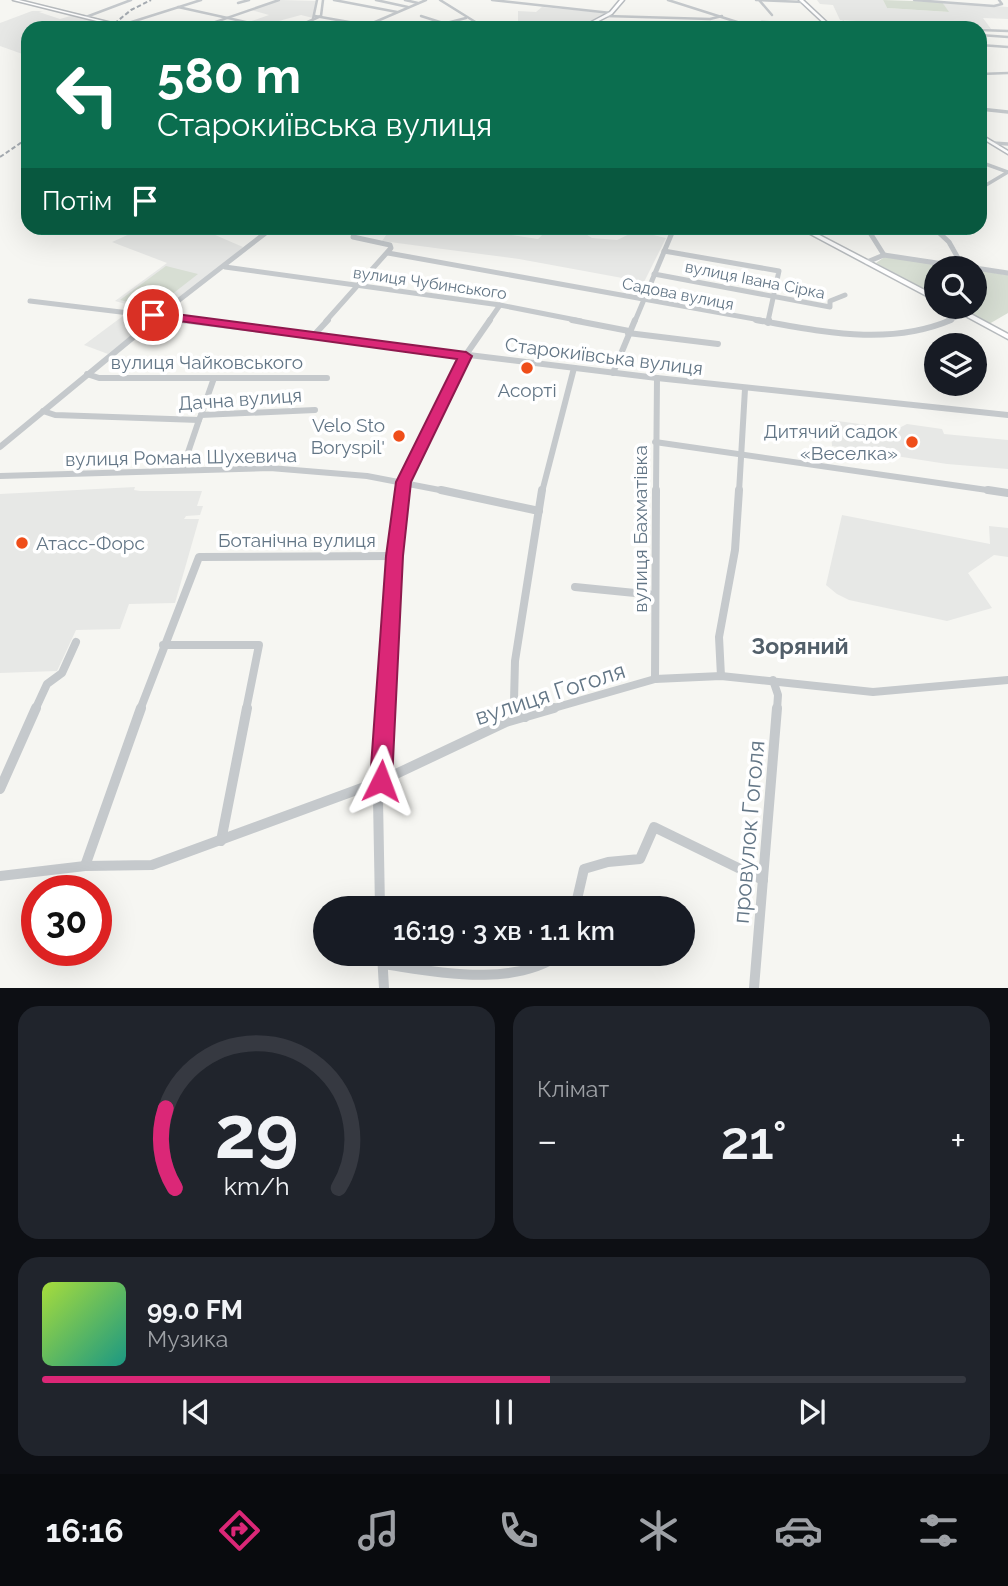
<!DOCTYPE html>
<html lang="uk">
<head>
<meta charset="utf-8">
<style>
	:root { --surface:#171b24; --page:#20242c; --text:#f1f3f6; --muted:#9ea1a6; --line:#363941; --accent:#db2777 }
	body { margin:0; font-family:Raleway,sans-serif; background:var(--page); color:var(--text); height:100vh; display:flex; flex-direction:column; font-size:26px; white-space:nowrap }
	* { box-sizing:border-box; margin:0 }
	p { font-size:23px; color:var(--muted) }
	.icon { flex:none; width:38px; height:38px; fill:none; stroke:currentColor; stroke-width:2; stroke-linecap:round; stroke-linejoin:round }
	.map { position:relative; height:988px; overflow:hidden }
	.sheet { display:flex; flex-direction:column; gap:18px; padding:18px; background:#0d0f14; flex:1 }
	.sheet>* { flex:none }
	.guide { position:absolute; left:21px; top:21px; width:966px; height:214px; border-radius:21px; box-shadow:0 7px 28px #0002; background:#0b6e4f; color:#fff; overflow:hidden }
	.tools { position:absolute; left:924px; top:256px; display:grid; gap:14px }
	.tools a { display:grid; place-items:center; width:63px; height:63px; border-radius:50%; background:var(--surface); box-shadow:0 7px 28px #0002; font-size:35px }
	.speed { position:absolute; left:21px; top:875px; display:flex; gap:14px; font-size:35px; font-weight:700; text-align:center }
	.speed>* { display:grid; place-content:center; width:91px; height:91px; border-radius:50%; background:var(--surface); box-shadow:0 7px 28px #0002; line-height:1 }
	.speed .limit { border:10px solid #d22; background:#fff; color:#111 }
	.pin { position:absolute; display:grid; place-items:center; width:60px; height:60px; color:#fff; margin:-30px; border:4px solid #fff; border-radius:50%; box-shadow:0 2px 7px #0007 }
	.me { position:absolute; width:77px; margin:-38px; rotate:3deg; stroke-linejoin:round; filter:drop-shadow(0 0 5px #0008) }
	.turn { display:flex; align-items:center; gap:24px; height:147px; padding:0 21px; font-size:32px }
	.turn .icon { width:91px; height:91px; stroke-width:2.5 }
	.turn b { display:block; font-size:49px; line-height:60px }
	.then { display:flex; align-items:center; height:66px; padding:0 21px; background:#0003; gap:14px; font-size:26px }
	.big { font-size:52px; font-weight:600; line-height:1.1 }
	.sheet .tile { flex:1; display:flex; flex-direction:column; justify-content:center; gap:10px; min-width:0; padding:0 24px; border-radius:21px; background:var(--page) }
	.sheet .dial { align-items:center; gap:0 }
	.dial svg { height:182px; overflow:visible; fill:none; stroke:var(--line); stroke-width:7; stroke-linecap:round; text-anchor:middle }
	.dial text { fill:var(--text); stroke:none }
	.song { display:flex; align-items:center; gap:21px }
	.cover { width:84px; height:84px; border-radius:10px; background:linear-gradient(135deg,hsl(80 70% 55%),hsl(170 70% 35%)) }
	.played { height:7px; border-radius:4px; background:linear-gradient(90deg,var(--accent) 55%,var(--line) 55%) }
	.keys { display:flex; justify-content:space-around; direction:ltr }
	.heat { display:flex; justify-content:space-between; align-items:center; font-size:38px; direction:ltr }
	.sheet .tiles { flex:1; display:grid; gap:18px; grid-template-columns:1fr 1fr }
	.tile:last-child { grid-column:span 2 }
	.trip { position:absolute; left:313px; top:896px; width:382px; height:70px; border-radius:35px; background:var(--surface); box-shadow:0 7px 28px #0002; font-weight:600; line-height:70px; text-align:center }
	.tab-bar { display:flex; height:112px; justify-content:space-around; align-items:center; background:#090b0e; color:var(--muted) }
	.tab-bar .icon { width:49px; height:49px }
	.tab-bar .selected { color:var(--accent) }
	.tab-bar b { font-size:32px; color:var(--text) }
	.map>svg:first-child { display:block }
	.built { fill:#e7e8e6 }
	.green { fill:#d7ded3 }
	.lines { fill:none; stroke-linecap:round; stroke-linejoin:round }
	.major-casing { stroke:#b8bcc0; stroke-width:3 }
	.highway-casing { stroke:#b7bbbe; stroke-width:3 }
	.minor-far5 { stroke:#c5c9cc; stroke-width:2.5 }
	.minor-far4 { stroke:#c5c9cc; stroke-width:3.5 }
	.minor-far3 { stroke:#c5c9cc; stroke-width:5 }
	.minor-far2 { stroke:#c5c9cc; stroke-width:6 }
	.minor-far1 { stroke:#c5c9cc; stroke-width:8 }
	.minor { stroke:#c5c9cc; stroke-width:10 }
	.major { fill:#fff; fill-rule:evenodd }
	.highway { fill:#fff; fill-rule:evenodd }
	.rail { stroke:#a5abb1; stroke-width:2; stroke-dasharray:4.5 2.5; stroke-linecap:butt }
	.route { fill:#db2777; stroke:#8e194d; stroke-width:2 }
	.poi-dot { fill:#ef4e1a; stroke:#fff; stroke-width:2.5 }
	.labels { text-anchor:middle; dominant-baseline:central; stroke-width:7; stroke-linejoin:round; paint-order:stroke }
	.far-street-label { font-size:16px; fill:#637686; stroke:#fff }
	.street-label { font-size:19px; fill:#637686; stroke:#fff }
	.poi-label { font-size:19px; fill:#637686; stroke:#fff; text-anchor:end }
	.quarter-label { font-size:23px; font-weight:bold; fill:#525f6a; stroke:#fff }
	.near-street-label { font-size:23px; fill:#637686; stroke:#fff }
</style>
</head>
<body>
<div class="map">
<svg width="1008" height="988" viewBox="0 0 1008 988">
	<rect width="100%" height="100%" fill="#f6f6f2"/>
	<g class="built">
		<polygon points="281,0 316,1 313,18 301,15 264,25 249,22 269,15 251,10"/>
		<polygon points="817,0 883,0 887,8 948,12 942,2 1008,7 1008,19 983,18 991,29 840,20 833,5 820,4"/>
		<polygon points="542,7 605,13 577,28 518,24 518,11 536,12"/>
		<polygon points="32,11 43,11 39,12 60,19 74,15 111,24 107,28 28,28 28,56 0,46 0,23"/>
		<polygon points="143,228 199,228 243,247 218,270 158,313 115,301 167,263 112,242"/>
		<polygon points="391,228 502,228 497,233 538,239 549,228 576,228 592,238 617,240 636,231 666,238 644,282 519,259 382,241"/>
		<polygon points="127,313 154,317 108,354 84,345"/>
		<polygon points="830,420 897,429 907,424 942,429 944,434 1008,440 1008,469 947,464 832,446"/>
		<polygon points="135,487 134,490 140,491 202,491 197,506 203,506 200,515 186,516 184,519 199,519 175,603 129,604 120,629 76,630 57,671 0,673 0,494"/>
		<polygon points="842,515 990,544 989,526 1008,528 1008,557 994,555 968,573 992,608 947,621 849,600 837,594 826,585"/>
	</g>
	<g class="green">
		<polygon points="883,0 942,2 949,12 887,8"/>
		<polygon points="886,256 962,268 936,268 936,296 876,263"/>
		<polygon points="166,266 198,274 153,309 120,300"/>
		<polygon points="975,270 1008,275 1008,313 989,324 955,306 975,306"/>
	</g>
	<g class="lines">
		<g class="major-casing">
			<g id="major">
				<polygon points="620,0 624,0 612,14 585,28 580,28 610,12"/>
				<polygon points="799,0 803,0 833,28 829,28"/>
				<polygon points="980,134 1008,151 1008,154 980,137"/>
			</g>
		</g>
		<g class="highway-casing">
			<g id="highway">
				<polygon points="13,0 19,0 132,28 125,28"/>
				<polygon points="799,228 806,228 936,296 936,301"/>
				<polygon points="947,306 956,306 1008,334 1008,339"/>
			</g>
		</g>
		<g class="minor-far5">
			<polyline points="334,0 397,12"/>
			<polyline points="376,0 408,7"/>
			<polyline points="405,0 418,3"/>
			<polyline points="440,0 485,28"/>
			<polyline points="492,0 611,13"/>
			<polyline points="668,0 756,28"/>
			<polyline points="756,0 803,2"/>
			<polyline points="759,0 772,15"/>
			<polyline points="914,0 994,6 1002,4 999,0"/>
			<polyline points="238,3 249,0"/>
			<polyline points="178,7 273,28"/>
			<polyline points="315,16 366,25"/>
			<polyline points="421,16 443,23"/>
			<polyline points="606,16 710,19 722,16"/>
			<polyline points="86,17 131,0"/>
			<polyline points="313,19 317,0"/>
			<polyline points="823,22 956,28"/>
			<polyline points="843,22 858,28"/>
			<polyline points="122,25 201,0"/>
			<polyline points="198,28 279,0"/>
			<polyline points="294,28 321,16 323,0"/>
			<polyline points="361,28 426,0"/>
			<polyline points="427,28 466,18"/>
			<polyline points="729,28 762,22 825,24"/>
			<polyline points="980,30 1008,31"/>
			<polyline points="980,35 1008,37"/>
			<polyline points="980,45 1008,47"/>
			<polyline points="980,74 1008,73"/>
		</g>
		<g class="minor-far4">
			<polyline points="980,109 1008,112"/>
			<polyline points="993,143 1008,144"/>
			<polyline points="980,162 1008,172"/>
			<polyline points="981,188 1008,172"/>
		</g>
		<g class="minor-far3">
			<polyline points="980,188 984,186"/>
			<polyline points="867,228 884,255"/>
			<polyline points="934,228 949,242 963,267"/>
			<polyline points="664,251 779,271 768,321"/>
			<polyline points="388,253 765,321"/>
			<polyline points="867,262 884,255 970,268"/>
			<polyline points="225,267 500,305 581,321"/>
			<polyline points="975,268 1008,273"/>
			<polyline points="654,274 830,307 830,301 845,295"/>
			<polyline points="30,301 195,321"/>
			<polyline points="152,321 272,228"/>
			<polyline points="326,321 391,248 390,245 353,237 357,228"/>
			<polyline points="489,321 500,305"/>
			<polyline points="635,321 674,228"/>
			<polyline points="947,321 963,314"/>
		</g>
		<g class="minor-far2">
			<polyline points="181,320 657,378 1008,415"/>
			<polyline points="572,320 629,331"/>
			<path d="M756,320C821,331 887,347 951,320"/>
			<polyline points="768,323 769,320"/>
			<polyline points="628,333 718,344"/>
			<polyline points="315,334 328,320"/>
			<polyline points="613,373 635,320"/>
			<polyline points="87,374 99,378 327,378"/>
			<polyline points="43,411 55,415 199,420 201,415 315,410"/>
			<polyline points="201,415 214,378"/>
			<polyline points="655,442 1001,492"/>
			<polyline points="0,447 154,320"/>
			<polyline points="182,470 199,420"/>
			<polyline points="0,476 270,468 367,476 450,492"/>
			<polyline points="402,492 403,482 465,356 490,320"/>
			<polyline points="542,492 574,368"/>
			<polyline points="656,492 657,378"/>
			<polyline points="739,492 745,389"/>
		</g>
		<g class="minor-far1">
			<polyline points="441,490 539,511"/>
			<polyline points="988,490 1008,493"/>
			<polyline points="575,587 655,595"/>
			<polyline points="163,645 259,645 246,710"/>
			<polyline points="721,676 719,637 735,550 739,490"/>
			<polyline points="655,679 656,490"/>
			<polyline points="773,680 778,695 777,710"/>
			<polyline points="35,710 47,684 62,673 76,642"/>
			<polyline points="140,710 199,557 394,556"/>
			<polyline points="384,710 394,556 402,490"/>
			<polyline points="520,710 514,701 515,661 542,490"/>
			<polyline points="547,710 655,679 721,676 873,692 1008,680"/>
		</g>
		<g class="minor">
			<polyline points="519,708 525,717"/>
			<polyline points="0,789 36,708"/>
			<polyline points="221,841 247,708"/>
			<polyline points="85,866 141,708"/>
			<polyline points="0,876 85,866 152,865 381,781 506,722 554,708"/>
			<polyline points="380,908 378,799 384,708"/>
			<polyline points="575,908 584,869 608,862 640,859 654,827 763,880"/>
			<polyline points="382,954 384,988"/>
			<path d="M383,964C439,972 512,988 561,954"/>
			<polyline points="754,988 777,708"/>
		</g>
		<use href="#major" class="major"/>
		<use href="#highway" class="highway"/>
		<g class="rail">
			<polyline points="109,28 131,10 151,0"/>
			<polyline points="0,157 28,138"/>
		</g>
	</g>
	<polygon class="route" points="153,311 466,352 472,356 411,482 403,556 392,781 389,789 381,792 373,789 370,781 386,556 396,482 457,359 149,317 149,312"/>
	<g class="poi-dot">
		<circle cx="527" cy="368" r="7"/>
		<circle cx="399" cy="436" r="7"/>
		<circle cx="912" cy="442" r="7"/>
		<circle cx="22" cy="543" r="7"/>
	</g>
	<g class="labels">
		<g class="far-street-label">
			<text transform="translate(755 280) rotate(11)">вулиця Івана Сірка</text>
			<text transform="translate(430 283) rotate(8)">вулиця Чубинського</text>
			<text transform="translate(678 294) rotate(11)">Садова вулиця</text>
		</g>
		<g class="street-label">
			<text transform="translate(604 356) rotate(7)">Старокиївська вулиця</text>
			<text x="207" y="362">вулиця Чайковського</text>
			<text transform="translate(240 399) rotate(-4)">Дачна вулиця</text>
			<text transform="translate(181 457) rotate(-1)">вулиця Романа Шухевича</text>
			<text transform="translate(640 529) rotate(-90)">вулиця Бахматівка</text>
			<text x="297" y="540">Ботанічна вулиця</text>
		</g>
		<g class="poi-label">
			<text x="527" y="390" text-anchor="middle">Асорті</text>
			<text x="385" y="425">Velo Sto<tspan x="385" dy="22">Boryspil'</tspan></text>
			<text x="898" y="431">Дитячий садок<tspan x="898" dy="22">«Веселка»</tspan></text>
			<text x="36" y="543" text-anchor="start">Атасс-Форс</text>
		</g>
		<g class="quarter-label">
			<text x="800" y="645">Зоряний</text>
		</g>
		<g class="near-street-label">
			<text transform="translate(550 693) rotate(-18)">вулиця Гоголя</text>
			<text transform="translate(748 832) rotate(-85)">провулок Гоголя</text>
		</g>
	</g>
</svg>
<div class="tools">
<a><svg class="icon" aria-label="search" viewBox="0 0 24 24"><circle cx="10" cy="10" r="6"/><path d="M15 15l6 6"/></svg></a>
<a><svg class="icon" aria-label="layers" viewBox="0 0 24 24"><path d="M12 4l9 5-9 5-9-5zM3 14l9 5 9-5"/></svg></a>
</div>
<div class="speed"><div class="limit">30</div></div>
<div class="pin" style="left:153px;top:315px;background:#d93025"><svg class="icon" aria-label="arrive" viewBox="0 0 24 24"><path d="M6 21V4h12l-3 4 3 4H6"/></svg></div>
<svg class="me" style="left:381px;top:781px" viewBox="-20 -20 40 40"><path d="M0-17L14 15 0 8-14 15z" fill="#db2777" stroke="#fff" stroke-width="4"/></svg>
<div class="trip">16:19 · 3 хв · 1.1 km</div>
<div class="guide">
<div class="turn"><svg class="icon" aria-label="left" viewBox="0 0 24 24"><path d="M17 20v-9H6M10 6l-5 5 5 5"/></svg><div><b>580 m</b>Старокиївська вулиця</div></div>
<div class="then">Потім<svg class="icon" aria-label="arrive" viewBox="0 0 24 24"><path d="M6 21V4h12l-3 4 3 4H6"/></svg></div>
</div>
</div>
<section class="sheet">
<div class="tiles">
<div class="tile dial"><svg viewBox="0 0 100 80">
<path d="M14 69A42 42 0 1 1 86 69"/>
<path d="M14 69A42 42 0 0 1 10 34" stroke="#db2777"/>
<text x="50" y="56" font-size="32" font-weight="700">29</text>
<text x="50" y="72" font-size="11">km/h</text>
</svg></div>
<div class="tile"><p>Клімат</p>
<div class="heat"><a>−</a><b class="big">21°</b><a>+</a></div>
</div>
<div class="tile">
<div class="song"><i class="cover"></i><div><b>99.0 FM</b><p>Музика</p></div></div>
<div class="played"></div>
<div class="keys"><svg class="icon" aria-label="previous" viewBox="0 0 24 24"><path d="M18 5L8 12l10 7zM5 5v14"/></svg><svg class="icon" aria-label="pause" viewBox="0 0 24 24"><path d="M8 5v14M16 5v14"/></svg><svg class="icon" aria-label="next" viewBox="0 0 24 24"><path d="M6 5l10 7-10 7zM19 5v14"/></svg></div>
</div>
</div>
</section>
<nav class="tab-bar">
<b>16:16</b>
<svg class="icon selected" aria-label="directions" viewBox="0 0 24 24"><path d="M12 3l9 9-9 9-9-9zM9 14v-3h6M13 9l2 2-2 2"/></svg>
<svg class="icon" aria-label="music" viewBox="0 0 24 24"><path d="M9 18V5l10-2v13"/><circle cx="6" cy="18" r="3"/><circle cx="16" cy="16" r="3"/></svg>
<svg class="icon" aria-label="phone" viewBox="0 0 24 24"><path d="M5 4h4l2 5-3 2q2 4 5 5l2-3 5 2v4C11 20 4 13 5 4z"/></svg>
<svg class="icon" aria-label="climate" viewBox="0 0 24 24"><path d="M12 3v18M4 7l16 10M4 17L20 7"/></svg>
<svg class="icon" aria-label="car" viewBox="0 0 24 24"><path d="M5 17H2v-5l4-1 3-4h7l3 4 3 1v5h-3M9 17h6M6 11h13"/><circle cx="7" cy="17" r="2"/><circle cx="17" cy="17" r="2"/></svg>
<svg class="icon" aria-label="filters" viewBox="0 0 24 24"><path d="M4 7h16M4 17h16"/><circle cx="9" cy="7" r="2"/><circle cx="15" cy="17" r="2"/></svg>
</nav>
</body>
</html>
